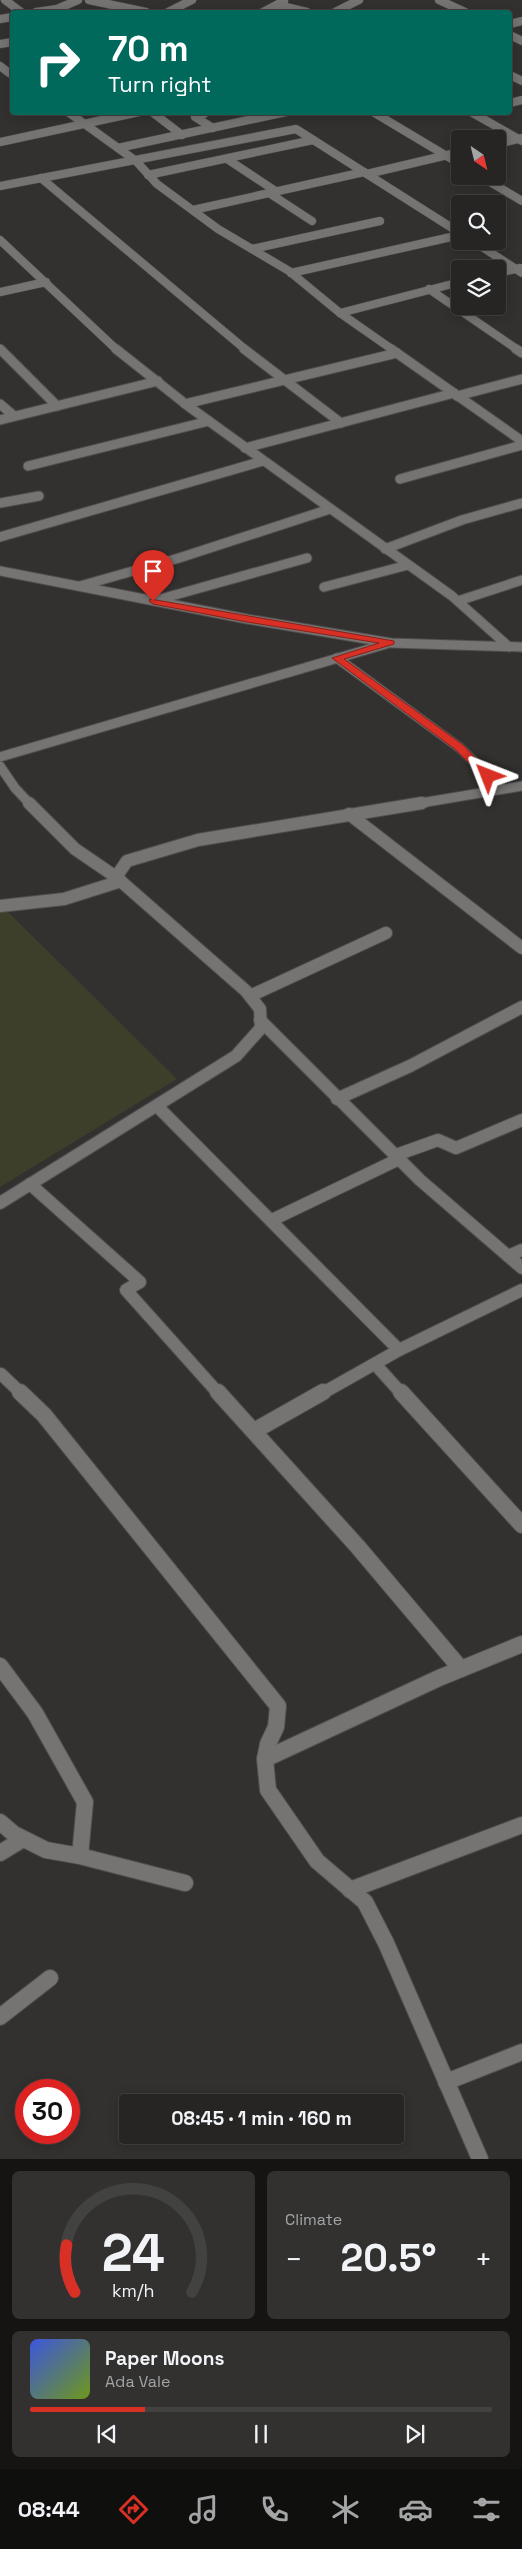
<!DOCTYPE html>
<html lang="en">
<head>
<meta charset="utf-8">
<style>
	:root { --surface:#262523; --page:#323130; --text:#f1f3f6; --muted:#a4a5a6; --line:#424241; --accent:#d93025 }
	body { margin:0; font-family:"Space Grotesk",sans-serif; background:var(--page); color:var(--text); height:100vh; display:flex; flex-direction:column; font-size:19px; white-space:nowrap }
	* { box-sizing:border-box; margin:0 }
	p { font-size:16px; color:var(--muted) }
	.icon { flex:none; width:28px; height:28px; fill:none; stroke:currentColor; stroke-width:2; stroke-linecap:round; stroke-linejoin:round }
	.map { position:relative; height:2159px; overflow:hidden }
	.drawer { display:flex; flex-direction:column; gap:12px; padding:12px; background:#151413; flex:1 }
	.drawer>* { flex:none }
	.top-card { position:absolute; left:10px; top:10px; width:502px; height:105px; border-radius:5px; box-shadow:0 2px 12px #0003,0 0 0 1px var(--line); background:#00695c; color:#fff; overflow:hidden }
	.needle { width:32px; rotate:145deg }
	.tools { position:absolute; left:451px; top:130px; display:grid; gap:10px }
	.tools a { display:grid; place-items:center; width:55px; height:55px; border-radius:5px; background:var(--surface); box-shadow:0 2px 12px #0003,0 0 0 1px var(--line); font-size:25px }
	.speed { position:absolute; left:15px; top:2079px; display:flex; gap:10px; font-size:25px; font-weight:700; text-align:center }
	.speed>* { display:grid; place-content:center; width:65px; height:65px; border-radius:50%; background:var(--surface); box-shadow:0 2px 12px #0003,0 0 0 1px var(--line); line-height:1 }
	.speed .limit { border:8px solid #d22; background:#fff; color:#111 }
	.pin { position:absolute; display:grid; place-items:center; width:42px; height:42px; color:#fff; margin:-51px -21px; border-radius:50% 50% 50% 0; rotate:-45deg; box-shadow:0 0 5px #0007 }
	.pin .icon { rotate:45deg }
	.me { position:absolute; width:55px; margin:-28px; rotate:315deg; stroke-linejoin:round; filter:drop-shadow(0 0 4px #0008) }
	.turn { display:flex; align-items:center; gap:18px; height:105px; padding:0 15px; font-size:22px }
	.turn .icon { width:65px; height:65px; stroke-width:2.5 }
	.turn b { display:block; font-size:35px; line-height:42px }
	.big { font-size:38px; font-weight:800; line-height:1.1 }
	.drawer .card { flex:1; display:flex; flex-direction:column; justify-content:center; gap:8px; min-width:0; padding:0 18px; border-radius:8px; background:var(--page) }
	.drawer .dial { align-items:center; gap:0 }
	.dial svg { height:130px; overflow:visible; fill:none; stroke:var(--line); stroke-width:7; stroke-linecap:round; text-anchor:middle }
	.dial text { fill:var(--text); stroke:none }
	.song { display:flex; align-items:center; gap:15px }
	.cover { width:60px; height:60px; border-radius:8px; background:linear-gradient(135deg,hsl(230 70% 55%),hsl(80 70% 35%)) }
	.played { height:5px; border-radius:2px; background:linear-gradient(90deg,var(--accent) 25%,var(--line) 25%) }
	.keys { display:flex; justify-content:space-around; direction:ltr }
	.heat { display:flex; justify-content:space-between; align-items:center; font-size:28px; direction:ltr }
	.drawer .tiles { flex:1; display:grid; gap:12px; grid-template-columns:1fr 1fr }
	.card:last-child { grid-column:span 2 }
	.trip { position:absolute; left:119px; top:2094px; width:285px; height:50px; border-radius:5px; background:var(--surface); box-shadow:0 2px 12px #0003,0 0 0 1px var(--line); font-weight:800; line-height:50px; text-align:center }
	.tab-bar { display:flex; height:80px; justify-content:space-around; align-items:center; background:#0f0f0e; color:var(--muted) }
	.tab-bar .icon { width:35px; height:35px }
	.tab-bar .on { color:var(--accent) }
	.tab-bar b { font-size:22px; color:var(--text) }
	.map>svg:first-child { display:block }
	.green { fill:#3e3f2b }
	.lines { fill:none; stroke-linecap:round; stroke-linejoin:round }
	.minor-far3-casing { stroke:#504e4d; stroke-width:9 }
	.minor-far2-casing { stroke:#504e4d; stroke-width:11 }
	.minor-far1-casing { stroke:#504e4d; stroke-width:14 }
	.minor-casing { stroke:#504e4d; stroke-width:18 }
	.minor-far3 { stroke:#757473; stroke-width:8 }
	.minor-far2 { stroke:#757473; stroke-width:9 }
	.minor-far1 { stroke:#757473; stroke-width:12 }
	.minor { stroke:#757473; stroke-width:16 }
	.route { fill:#d93025; stroke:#8d1f18 }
</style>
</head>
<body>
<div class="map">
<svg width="522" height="2159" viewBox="0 0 522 2159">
	<rect width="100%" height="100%" fill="#33312f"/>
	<polygon class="green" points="6,910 177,1079 0,1187 0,911"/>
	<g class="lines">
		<g class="minor-far3-casing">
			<g id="minor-far3">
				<polyline points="5,0 21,12"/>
				<polyline points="89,0 146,12"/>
				<polyline points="439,0 465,12"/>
				<polyline points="277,5 307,12"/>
				<polyline points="36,12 57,9 78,0"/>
				<polyline points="168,12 192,0"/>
				<polyline points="263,12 284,1"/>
				<polyline points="335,12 359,0"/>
				<polyline points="0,19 12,17"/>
				<polyline points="510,24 522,21"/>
				<polyline points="510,35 522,41"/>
				<polyline points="0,44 12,42"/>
				<polyline points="0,66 12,75"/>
				<polyline points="510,75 522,81"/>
				<polyline points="510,103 522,100"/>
				<polyline points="68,112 136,161 157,184 218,229 289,271 340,313 393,350"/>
				<polyline points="152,112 182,135"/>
				<polyline points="202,112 204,114 195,117 213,128"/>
				<polyline points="373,112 460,164"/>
				<polyline points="471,112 522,141"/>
				<polyline points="0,142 139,112"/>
				<polyline points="498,144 522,138"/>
				<polyline points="118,148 286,112"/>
				<polyline points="227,159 277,192"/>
				<polyline points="367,174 460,152"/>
				<polyline points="148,175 313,140"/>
				<polyline points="480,176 522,201"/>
				<polyline points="41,178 246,350"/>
				<polyline points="0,186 296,129 460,233"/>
				<polyline points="269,193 312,221"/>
				<polyline points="193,210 364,172"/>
				<polyline points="0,240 117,350"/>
				<polyline points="473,241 522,273"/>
				<polyline points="252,249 380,221"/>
				<polyline points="291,273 460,235"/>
				<polyline points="498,273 520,268"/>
				<polyline points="429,289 518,350"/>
				<polyline points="0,292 46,282"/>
				<polyline points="340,313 460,282"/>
			</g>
		</g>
		<g class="minor-far2-casing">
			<g id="minor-far2">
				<polyline points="0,349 57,406"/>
				<polyline points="116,349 188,406 452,596 509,647"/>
				<polyline points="244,349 341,423"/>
				<polyline points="391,349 522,441"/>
				<polyline points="516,349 522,353"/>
				<polyline points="457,396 522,379"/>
				<polyline points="0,404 14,416"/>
				<polyline points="185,404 397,353"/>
				<polyline points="0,420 158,381"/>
				<polyline points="245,448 454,393"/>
				<polyline points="28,466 209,421"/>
				<polyline points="400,479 522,445"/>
				<polyline points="0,503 39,496"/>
				<polyline points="0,537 263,461"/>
				<polyline points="385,549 462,520 522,503"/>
				<polyline points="0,571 247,619 391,643 522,647"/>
				<polyline points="80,586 179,558 330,509"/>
				<polyline points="324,587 408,565"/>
				<polyline points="157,600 307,558"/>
				<polyline points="458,601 522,580"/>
				<polyline points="337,658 460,748 502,789"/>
				<polyline points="0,757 386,644"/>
				<polyline points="0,766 15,788 30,804"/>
				<polyline points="415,804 522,786"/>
			</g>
		</g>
		<g class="minor-far1-casing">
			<g id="minor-far1">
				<polyline points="29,803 75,849 116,877"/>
				<polyline points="349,814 522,948"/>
				<polyline points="0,906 64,899 121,881"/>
				<polyline points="250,996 386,933"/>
				<polyline points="260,1020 420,1180 522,1268"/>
				<polyline points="337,1099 410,1066 522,1007"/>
				<polyline points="157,1106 399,1350"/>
				<polyline points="396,1155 438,1140 456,1148 522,1120"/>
				<polyline points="30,1184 140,1282 126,1290 219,1394"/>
				<polyline points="0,1203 236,1056 261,1028 260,1009 246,991 116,877 127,861 198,840 422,803"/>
				<polyline points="272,1220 399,1159"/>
				<polyline points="508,1256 522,1250"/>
				<polyline points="375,1364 402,1394"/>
				<polyline points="1,1374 22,1394"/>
				<polyline points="321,1394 399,1350 522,1290"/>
			</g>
		</g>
		<g class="minor-casing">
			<g id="minor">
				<polyline points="20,1392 44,1415 278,1706 276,1727 268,1744 265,1759 268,1790 317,1861 365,1902 386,1943 480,2159"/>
				<polyline points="218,1392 358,1547 461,1669"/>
				<polyline points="401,1392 522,1525"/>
				<polyline points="254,1431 323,1392"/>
				<polyline points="0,1666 35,1713 85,1802 80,1856"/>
				<polyline points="265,1759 439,1678 522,1644"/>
				<polyline points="0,1822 14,1834 46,1850 80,1856 185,1883"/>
				<polyline points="0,1853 23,1839"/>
				<polyline points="350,1890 522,1825"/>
				<polyline points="0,2017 50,1978"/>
				<polyline points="446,2082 522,2052"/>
			</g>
		</g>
		<use href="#minor-far3" class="minor-far3"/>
		<use href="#minor-far2" class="minor-far2"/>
		<use href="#minor-far1" class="minor-far1"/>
		<use href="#minor" class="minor"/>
	</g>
	<polygon class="route" points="150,599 394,641 394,644 344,659 463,745 493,776 484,778 456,750 332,658 379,643 247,622 153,604 149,601"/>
</svg>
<div class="tools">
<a><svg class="needle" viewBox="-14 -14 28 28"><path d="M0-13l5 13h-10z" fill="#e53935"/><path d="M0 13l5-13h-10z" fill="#a4a5a6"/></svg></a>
<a><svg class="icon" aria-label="search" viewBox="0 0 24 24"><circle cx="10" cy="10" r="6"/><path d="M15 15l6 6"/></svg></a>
<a><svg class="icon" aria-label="layers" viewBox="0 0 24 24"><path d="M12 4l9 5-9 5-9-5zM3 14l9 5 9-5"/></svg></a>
</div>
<div class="speed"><div class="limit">30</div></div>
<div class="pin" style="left:153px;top:601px;background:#d93025"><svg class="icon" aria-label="arrive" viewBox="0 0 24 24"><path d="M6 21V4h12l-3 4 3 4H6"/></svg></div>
<svg class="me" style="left:488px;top:776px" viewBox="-20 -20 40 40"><path d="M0-17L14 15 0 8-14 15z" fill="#d93025" stroke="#fff" stroke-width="4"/></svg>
<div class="trip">08:45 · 1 min · 160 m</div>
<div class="top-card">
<div class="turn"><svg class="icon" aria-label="right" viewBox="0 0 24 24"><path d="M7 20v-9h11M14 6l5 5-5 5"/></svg><div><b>70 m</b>Turn right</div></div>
</div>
</div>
<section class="drawer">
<div class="tiles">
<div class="card dial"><svg viewBox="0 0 100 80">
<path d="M14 69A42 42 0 1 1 86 69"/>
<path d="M14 69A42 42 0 0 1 9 40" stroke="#d93025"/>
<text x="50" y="56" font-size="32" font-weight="700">24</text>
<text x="50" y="72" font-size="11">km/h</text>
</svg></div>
<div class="card"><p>Climate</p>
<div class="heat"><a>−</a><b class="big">20.5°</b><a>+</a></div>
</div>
<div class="card">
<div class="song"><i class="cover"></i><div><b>Paper Moons</b><p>Ada Vale</p></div></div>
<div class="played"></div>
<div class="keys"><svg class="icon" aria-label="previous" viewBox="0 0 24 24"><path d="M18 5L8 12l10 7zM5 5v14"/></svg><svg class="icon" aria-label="pause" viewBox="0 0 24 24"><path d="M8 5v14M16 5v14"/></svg><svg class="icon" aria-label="next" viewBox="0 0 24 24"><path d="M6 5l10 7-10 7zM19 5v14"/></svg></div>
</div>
</div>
</section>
<nav class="tab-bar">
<b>08:44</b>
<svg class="icon on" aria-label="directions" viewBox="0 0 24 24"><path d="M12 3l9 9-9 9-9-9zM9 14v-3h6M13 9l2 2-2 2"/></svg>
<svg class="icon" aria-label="music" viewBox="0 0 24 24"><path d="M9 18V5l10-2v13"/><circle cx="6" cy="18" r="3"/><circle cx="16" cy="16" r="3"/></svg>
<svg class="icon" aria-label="phone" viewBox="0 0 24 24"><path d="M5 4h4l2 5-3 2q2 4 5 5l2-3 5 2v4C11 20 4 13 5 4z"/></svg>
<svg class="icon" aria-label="climate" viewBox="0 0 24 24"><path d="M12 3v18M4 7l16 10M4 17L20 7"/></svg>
<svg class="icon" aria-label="car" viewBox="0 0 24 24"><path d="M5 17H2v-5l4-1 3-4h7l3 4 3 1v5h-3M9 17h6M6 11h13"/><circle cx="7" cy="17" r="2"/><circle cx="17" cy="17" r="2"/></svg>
<svg class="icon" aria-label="filters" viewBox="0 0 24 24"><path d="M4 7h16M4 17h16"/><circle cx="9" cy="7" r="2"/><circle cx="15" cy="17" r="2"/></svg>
</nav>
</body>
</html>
